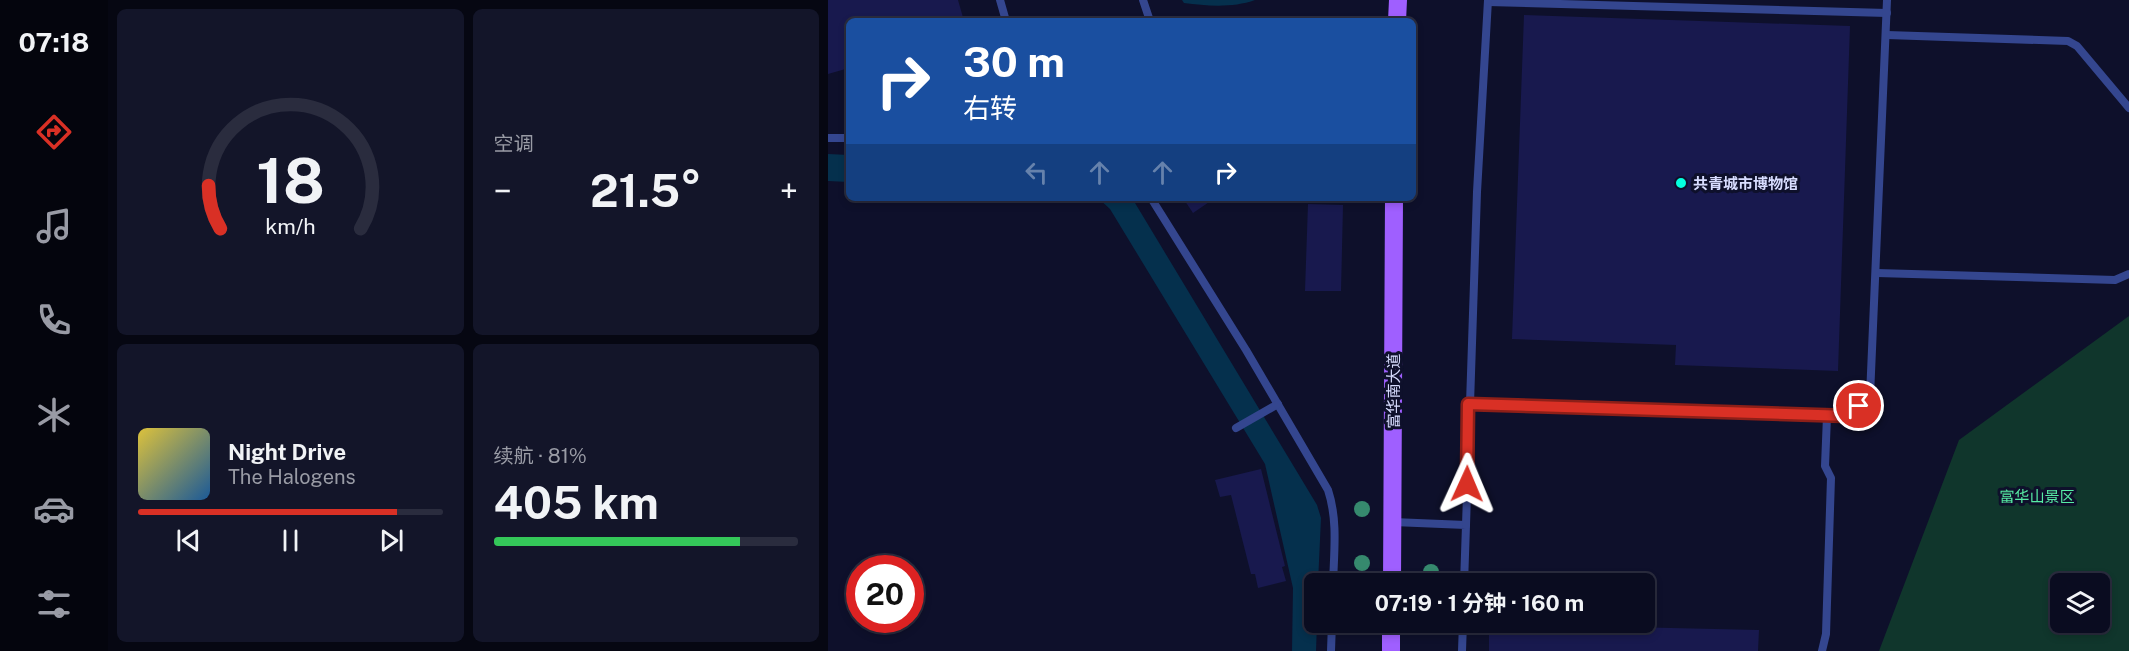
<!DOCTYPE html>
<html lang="zh">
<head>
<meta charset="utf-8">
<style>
	:root { --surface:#0a0c20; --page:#131529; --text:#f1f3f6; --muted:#999ba5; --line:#2a2c3e; --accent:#d93025 }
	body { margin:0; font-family:"Public Sans","Noto Sans SC",sans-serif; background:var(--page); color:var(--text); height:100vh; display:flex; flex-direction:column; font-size:22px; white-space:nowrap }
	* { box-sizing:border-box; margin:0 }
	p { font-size:20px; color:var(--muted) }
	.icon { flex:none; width:33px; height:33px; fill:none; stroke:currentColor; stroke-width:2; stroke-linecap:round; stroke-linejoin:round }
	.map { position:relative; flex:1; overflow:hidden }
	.side { display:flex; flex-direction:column; gap:9px; padding:9px; background:#060712; width:720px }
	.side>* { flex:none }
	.top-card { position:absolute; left:18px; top:18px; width:570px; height:183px; border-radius:9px; box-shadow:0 3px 9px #0003,0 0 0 2px var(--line); background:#1a4fa0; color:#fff; overflow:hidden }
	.tools { position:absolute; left:1222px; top:573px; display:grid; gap:12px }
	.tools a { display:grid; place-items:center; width:60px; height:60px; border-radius:9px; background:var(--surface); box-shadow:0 3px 9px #0003,0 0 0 2px var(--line); font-size:30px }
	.speed { position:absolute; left:18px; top:555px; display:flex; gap:12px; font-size:30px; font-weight:700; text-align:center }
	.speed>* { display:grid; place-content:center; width:78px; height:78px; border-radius:50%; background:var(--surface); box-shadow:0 3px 9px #0003,0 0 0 2px var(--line); line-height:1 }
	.speed .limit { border:9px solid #d22; background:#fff; color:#111 }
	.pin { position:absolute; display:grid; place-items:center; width:51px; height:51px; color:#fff; margin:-26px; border:3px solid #fff; border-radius:50%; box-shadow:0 2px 6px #0007 }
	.me { position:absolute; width:66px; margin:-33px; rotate:1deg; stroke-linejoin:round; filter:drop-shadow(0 0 4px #0008) }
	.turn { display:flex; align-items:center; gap:21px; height:126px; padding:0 18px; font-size:27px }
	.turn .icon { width:78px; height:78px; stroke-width:2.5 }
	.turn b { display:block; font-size:42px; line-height:51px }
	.lanes { display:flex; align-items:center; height:57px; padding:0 18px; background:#0003; justify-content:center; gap:30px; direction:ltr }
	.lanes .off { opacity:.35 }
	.big { font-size:45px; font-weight:700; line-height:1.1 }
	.side .card { flex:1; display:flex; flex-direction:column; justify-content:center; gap:9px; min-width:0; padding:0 21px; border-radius:9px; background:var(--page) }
	.side .dial { align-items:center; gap:0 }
	.dial svg { height:156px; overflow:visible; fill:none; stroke:var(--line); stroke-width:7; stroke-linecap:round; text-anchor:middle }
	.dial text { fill:var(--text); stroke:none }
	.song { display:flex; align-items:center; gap:18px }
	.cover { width:72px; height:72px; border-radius:9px; background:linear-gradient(135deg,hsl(50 70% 55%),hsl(210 70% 35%)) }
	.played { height:6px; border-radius:3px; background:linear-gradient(90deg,var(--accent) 85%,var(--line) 85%) }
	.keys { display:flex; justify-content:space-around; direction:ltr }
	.heat { display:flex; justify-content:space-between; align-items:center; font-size:33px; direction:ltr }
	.charge { height:9px; border-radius:4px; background:linear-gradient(90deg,#34c759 81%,var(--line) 0) }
	.side .tiles { flex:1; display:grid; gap:9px; grid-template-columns:repeat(2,1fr) }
	.trip { position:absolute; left:476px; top:573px; width:351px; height:60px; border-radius:9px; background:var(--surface); box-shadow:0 3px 9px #0003,0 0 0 2px var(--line); font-weight:700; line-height:60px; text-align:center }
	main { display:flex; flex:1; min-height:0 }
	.dock { display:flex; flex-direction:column; width:108px; justify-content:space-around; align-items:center; background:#04050d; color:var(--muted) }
	.dock .icon { width:42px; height:42px }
	.dock .on { color:var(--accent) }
	.dock b { font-size:27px; color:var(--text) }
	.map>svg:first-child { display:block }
	.green { fill:#10362c; fill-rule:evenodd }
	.water { fill:#05304d }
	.building { fill:#18194e }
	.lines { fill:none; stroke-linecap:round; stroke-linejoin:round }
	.service { stroke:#34468f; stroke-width:8 }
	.primary { stroke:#9f5fff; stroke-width:18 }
	.tree { fill:#36896e }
	.route-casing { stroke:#8d1f18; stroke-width:15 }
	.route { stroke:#d93025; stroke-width:10 }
	.poi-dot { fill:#04ffdf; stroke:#0e102b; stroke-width:2 }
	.labels { text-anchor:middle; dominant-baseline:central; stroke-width:6; stroke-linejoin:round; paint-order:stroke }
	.poi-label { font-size:15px; font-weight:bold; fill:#d8ddff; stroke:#0e102b; text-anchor:start }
	.street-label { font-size:15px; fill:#d8ddff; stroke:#0e102b }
	.park-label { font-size:15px; fill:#57eca5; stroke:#0e102b }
</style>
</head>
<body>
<main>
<nav class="dock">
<b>07:18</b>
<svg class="icon on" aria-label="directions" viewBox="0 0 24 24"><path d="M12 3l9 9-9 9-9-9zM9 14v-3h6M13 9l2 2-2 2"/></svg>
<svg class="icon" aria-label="music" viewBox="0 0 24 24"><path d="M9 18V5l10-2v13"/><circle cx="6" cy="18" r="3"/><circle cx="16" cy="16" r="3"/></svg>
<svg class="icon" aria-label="phone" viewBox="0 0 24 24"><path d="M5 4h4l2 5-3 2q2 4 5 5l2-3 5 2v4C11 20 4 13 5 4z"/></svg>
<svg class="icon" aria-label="climate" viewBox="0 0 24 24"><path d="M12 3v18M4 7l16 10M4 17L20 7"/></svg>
<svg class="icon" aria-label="car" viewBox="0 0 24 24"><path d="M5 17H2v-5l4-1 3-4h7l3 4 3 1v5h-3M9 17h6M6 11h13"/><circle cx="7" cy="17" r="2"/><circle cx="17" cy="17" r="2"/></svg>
<svg class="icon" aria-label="filters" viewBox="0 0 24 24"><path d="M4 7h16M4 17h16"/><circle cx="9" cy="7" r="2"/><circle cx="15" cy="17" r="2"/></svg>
</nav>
<section class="side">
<div class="tiles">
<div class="card dial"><svg viewBox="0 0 100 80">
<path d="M14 69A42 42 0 1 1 86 69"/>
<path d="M14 69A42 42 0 0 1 8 47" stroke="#d93025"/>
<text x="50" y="56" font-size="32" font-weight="700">18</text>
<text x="50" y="72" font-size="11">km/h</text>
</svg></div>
<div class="card"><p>空调</p>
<div class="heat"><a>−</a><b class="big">21.5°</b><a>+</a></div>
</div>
<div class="card">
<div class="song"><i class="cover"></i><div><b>Night Drive</b><p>The Halogens</p></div></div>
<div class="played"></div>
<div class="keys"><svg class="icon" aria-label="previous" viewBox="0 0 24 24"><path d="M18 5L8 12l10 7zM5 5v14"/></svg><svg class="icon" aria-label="pause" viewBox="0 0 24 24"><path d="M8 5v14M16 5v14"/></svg><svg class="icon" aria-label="next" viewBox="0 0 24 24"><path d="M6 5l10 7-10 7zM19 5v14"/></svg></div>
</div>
<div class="card"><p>续航 · 81%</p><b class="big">405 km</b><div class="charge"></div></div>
</div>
</section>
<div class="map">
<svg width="1301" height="651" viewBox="0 0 1301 651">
	<rect width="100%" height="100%" fill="#0e102b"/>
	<path class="green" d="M1301,316V651H1051L1131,440ZM1233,584H1272V622H1233Z"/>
	<g class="water">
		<path d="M354,0H427C405,8 379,6 356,3Z"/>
		<polygon points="0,154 21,155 21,182 0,181"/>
		<polygon points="270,198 304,198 489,505 493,518 490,583 486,584 486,622 489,623 488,651 464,651 465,588 437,464 282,209"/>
	</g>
	<g class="building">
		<polygon points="0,0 130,0 136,21 21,21 21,68 0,74"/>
		<polygon points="696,15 1022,26 1010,371 847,365 848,345 684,339"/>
		<polygon points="355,198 387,198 365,213"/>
		<polygon points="480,204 515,205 513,291 477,291"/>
		<polygon points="433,469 457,566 454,567 458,581 430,588 427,574 423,574 403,495 392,497 387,480"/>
		<polygon points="756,626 931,630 930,651 661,651 661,632 756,635"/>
	</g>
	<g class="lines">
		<g class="service">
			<polyline points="172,0 178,21"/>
			<polyline points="315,0 322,21"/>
			<polyline points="660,2 1059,13"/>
			<polyline points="1059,35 1240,41 1249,46 1301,108"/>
			<polyline points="0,138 21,138"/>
			<path d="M323,198L418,350L500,490C510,520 506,552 505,584"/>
			<polyline points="1049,273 1287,280 1301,274"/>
			<polyline points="640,404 999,416"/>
			<polyline points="408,428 450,404"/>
			<polyline points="565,522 638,525 636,584"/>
			<polyline points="638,525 649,192 660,0"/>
			<polyline points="503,651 504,622"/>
			<polyline points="634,651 635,622"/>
			<polyline points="994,651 998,634 1003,478 997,466 999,416 1021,416 1042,396 1059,0"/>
		</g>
		<g class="primary">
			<polyline points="569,21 570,0"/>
			<polyline points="564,584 566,198"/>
			<polyline points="563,651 563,622"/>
		</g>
	</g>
	<g class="tree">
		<circle cx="534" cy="509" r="8"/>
		<circle cx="534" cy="563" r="8"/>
		<circle cx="603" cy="572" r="8"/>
	</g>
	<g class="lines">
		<g class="route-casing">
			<polyline id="route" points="639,484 640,404 1021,416 1031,406"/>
		</g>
		<use href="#route" class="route"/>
	</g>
	<circle class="poi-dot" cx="853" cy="183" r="6"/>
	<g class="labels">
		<g class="poi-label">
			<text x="865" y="183">共青城市博物馆</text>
		</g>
		<g class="street-label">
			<text transform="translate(565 391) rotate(-90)">富华南大道</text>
		</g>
		<g class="park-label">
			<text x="1209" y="496">富华山景区</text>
		</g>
	</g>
</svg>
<div class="tools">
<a><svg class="icon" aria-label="layers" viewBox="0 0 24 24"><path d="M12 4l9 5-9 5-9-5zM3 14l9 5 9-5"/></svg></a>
</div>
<div class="speed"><div class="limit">20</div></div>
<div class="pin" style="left:1031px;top:406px;background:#d93025"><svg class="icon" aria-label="arrive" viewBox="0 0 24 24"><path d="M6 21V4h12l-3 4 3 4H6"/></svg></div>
<svg class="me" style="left:639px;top:484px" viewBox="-20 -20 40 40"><path d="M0-17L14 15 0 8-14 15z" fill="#d93025" stroke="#fff" stroke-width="4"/></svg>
<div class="trip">07:19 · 1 分钟 · 160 m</div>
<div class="top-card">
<div class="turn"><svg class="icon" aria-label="right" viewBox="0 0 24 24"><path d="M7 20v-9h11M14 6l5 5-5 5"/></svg><div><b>30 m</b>右转</div></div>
<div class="lanes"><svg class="icon off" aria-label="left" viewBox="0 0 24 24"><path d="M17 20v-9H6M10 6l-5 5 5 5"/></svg><svg class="icon off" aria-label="ahead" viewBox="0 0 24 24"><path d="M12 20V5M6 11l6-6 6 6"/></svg><svg class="icon off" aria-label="ahead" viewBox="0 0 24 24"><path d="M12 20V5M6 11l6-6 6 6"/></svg><svg class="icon" aria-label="right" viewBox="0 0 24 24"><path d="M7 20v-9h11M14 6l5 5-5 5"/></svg></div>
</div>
</div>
</main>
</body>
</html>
